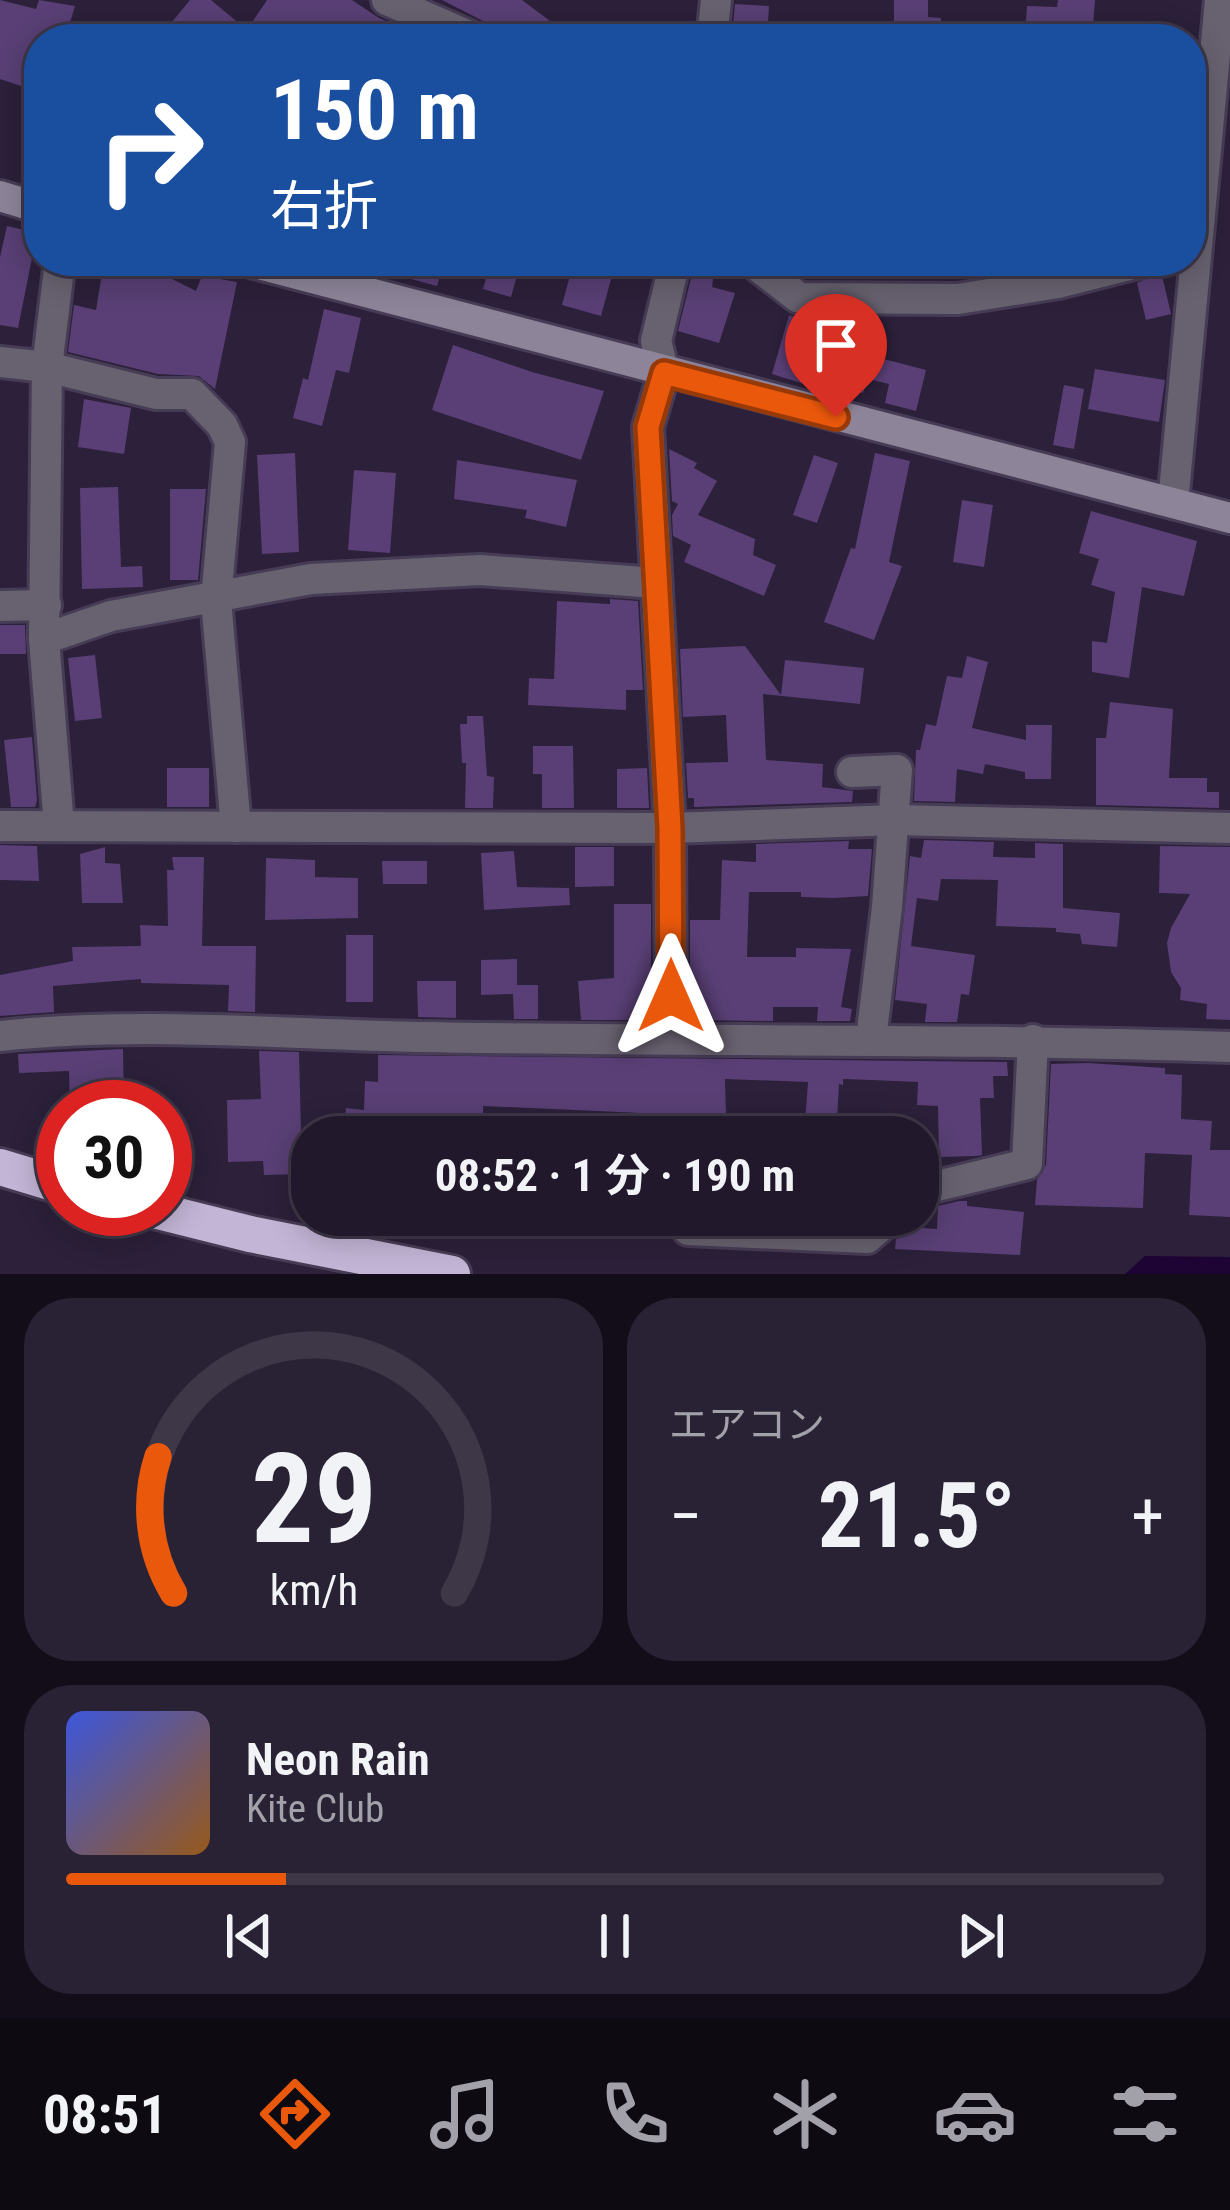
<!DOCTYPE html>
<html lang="ja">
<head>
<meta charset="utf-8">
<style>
	:root { --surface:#21182c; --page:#292134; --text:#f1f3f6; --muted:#a2a0a9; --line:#3e3748; --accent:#ea580c }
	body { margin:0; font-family:"Roboto Condensed","Noto Sans JP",sans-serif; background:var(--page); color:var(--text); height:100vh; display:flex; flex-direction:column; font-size:45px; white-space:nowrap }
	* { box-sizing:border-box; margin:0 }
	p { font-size:39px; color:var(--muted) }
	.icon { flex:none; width:66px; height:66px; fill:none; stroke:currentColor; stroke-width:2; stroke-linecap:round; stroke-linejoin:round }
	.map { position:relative; height:1274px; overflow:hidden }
	.panel { display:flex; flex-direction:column; gap:24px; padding:24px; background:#120d18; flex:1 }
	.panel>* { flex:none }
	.guide { position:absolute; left:24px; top:24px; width:1182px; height:252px; border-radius:48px; box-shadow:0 6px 30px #0003,0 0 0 3px var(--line); background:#1a4fa0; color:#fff; overflow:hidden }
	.speed { position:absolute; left:36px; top:1080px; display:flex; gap:24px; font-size:60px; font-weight:700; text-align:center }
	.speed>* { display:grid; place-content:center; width:156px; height:156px; border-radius:50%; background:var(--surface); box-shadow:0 6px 30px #0003,0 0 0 3px var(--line); line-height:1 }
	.speed .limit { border:18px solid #d22; background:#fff; color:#111 }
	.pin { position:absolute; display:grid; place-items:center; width:102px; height:102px; color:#fff; margin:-123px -51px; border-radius:50% 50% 50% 0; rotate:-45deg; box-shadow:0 0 12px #0007 }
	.pin .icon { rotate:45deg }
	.me { position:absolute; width:132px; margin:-66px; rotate:0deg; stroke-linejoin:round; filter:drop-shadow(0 0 9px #0008) }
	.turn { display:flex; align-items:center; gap:42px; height:252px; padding:0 48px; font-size:54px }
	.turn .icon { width:156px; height:156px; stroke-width:2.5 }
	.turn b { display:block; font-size:84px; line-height:102px }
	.big { font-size:90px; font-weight:700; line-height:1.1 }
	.panel .widget { flex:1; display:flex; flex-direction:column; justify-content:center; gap:18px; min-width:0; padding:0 42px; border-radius:48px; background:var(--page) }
	.panel .dial { align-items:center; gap:0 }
	.dial svg { height:312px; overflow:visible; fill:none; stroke:var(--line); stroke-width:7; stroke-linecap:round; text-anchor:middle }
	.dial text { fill:var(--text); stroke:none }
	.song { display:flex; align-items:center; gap:36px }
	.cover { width:144px; height:144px; border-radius:18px; background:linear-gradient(135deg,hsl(230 70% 55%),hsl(30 70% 35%)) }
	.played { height:12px; border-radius:6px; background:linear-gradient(90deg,var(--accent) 20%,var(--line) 20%) }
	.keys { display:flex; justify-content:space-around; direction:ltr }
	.heat { display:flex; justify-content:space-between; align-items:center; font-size:66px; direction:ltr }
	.panel .tiles { flex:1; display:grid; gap:24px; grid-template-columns:1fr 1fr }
	.widget:last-child { grid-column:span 2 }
	.trip { position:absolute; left:291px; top:1116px; width:648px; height:120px; border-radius:48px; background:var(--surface); box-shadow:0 6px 30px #0003,0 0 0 3px var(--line); font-weight:700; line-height:120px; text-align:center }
	.tab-bar { display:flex; height:192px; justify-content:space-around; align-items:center; background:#0d0a12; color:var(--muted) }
	.tab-bar .icon { width:84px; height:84px }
	.tab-bar .current { color:var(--accent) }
	.tab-bar b { font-size:54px; color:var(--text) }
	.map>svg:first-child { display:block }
	.water { fill:#1e0335 }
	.building { fill:#593f75 }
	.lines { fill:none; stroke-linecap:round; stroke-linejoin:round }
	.street-casing { stroke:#473c55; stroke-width:36 }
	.secondary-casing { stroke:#473c55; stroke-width:36 }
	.highway-casing { stroke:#473c55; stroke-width:42 }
	.street { stroke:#686270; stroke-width:30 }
	.secondary { stroke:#8d8499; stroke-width:30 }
	.highway { stroke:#c3b5d6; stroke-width:36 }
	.route-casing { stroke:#983908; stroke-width:30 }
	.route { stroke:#ea580c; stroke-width:21 }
</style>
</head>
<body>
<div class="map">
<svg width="1230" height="1274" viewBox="0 0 1230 1274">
	<rect width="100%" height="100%" fill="#2c203a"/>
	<polygon class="water" points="1145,1256 1230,1257 1230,1274 1125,1274"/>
	<g class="building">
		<polygon points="0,0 36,9 39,0 75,6 65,39 39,39 39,92 0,79"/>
		<polygon points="190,0 211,0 247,30 267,0 352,0 379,18 427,39 158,39"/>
		<polygon points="442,0 522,0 574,39 495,39 485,22"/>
		<polygon points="894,0 928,0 928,17 941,18 940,39 902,39 903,22 894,22"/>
		<polygon points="1058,0 1095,0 1092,39 1025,39 1027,6 1057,7"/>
		<polygon points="735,4 769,6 767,39 732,39"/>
		<polygon points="7,226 37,233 18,328 0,325 0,257"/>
		<polygon points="104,261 136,261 196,291 202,276 237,282 215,389 199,376 158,374 68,352 74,305 96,310"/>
		<polygon points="372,261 444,261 437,286 371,268"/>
		<polygon points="491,261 521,261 511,297 483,289"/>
		<polygon points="574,261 616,261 601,316 562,305"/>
		<polygon points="813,261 917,261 916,279 813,279"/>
		<polygon points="694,266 714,272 712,287 735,293 719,343 678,331"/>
		<polygon points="1161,271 1171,314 1146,320 1137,283"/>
		<polygon points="324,309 361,318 349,373 336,370 322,426 293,418 303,378 308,380"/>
		<polygon points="789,315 812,322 812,318 821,318 882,335 876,357 926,370 916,411 885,403 889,384 868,379 863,393 820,380 817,388 772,374"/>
		<polygon points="453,345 532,372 604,391 581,460 432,410"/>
		<polygon points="1095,369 1165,380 1159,422 1088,409"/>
		<polygon points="1064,385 1084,389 1074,449 1053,445"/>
		<polygon points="84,399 131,408 124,454 78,447"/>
		<polygon points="669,449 697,463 694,468 717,481 698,515 755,539 753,555 776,565 764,596 684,562 691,545 673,536 672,515 678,504 672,501"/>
		<polygon points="295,453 299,552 262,554 257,455"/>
		<polygon points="875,453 910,461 889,562 902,566 874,640 824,622 851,548 855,549"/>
		<polygon points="814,455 838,463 817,523 793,515"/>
		<polygon points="457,460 577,480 566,527 525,518 527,510 454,499"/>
		<polygon points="354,470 396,473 390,553 348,550"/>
		<polygon points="118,487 121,567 142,566 143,587 82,589 80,488"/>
		<polygon points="170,489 206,489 198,580 170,580"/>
		<polygon points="962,500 993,505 984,567 953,562"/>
		<polygon points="1091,511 1197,541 1184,596 1142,587 1129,678 1092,672 1092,641 1107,643 1115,592 1091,585 1099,559 1079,553"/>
		<polygon points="610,599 638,601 643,690 626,690 626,710 528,705 529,678 554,679 557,601 610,604"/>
		<polygon points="0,625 25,625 26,654 0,654"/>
		<polygon points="745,646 781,695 785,660 864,668 860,704 763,694 766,760 823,764 822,787 853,791 852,802 694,807 694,798 688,798 686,763 728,762 726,715 683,717 680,649"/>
		<polygon points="95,655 102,718 75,721 68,658"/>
		<polygon points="967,656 988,662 972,728 1026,740 1026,725 1052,725 1051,779 1025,779 1025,772 985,764 983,774 957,769 955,802 914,801 916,750 920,750 926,724 936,726 947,676 962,678"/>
		<polygon points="1110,702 1173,709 1169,778 1207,778 1207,792 1219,792 1219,808 1096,805 1096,738 1106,738"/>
		<polygon points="467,716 483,716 487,776 494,777 493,808 465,808 466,763 462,763 460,724 467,724"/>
		<polygon points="32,737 37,800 35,807 11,807 4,740"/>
		<polygon points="533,746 573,746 574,808 542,808 542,774 533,774"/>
		<rect x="167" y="768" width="42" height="39"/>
		<polygon points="647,768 649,808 617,808 617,769"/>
		<polygon points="924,840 994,842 993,857 1035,858 1035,843 1063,844 1063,908 1120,913 1117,947 1082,944 1080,934 1056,932 1056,928 996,926 998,880 941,879 938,901 917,898 911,946 975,955 969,995 961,994 957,1022 925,1022 927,1004 895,1000 910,856 921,858"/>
		<polygon points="849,841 848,849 872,849 868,896 834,898 801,897 801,892 749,892 747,957 796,957 796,948 851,949 841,1007 852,1009 850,1021 817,1021 818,1007 773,1007 773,1021 690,1020 690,920 720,920 722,860 756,862 756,844"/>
		<polygon points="0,845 37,846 39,881 0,880"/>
		<polygon points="1160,846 1230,847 1230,1020 1206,1019 1207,1004 1180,1000 1181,988 1171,972 1167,943 1171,928 1190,894 1159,893"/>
		<polygon points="105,847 105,863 120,864 123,903 82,903 80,854"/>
		<polygon points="575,847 614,847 614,886 575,887"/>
		<polygon points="514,851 517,887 569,888 570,905 484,910 481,853"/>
		<polygon points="172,857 204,857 202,946 256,946 255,1012 228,1011 229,985 141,983 141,979 53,986 54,1012 0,1016 0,975 73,961 72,947 141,946 140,925 168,926 167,870 174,870"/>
		<polygon points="266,858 315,860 315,877 358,878 358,918 265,920"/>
		<polygon points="382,861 427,861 427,884 383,884"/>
		<polygon points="614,904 651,904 651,1020 581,1020 578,981 614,978"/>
		<rect x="346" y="935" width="27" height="67"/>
		<polygon points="517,959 517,985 538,985 538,1019 514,1019 513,994 481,995 481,960"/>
		<polygon points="417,981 456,981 456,1018 418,1017"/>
		<polygon points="123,1049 124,1107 70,1107 69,1071 19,1073 18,1054"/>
		<polygon points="259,1051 299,1052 302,1174 264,1175 263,1161 228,1162 227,1100 261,1099"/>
		<polygon points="378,1055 1007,1062 1008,1076 993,1076 994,1098 980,1098 982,1155 976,1156 939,1157 938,1106 917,1105 918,1082 871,1080 843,1079 843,1085 839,1084 836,1137 804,1137 808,1082 725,1079 726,1114 718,1114 717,1137 684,1136 686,1115 483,1106 483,1137 344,1137 346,1108 364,1110 365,1081 378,1082"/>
		<polygon points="1088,1063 1165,1068 1165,1074 1182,1075 1181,1119 1212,1121 1210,1150 1230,1150 1230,1217 1189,1215 1192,1155 1145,1153 1143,1208 1035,1205 1037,1180 1046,1165 1051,1064"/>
		<polygon points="959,1201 967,1201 967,1206 1024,1212 1020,1255 895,1249 896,1239 908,1227 937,1229 938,1206"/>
	</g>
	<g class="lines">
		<g class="street-casing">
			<g id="street">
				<polyline points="387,0 476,39"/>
				<polyline points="712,39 716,0"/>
				<polyline points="751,261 799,298 958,299 1058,283 1145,261"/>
				<polyline points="0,362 47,367 156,394 192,394 222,425 230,442 216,600 236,827"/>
				<polyline points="1173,503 1220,0"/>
				<polyline points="0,606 46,605"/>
				<polyline points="44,639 111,616 311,579 480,570 656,583"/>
				<polyline points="852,772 897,770 887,907 871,1039"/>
				<polyline points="0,826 670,828 896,820 1230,828"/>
				<polyline points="59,826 44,639 47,367 60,261"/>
				<path d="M0,1036C139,1021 279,1034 419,1037C689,1042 960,1038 1230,1047"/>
				<polyline points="671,1038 670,828 648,427 664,373 656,341 675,261"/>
				<polyline points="918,1195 925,1189 1027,1164 1033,1040"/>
				<polyline points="688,1230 867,1238 894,1215"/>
			</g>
		</g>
		<g class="secondary-casing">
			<g id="secondary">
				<polyline points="0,196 39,208"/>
				<polyline points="247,261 1230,518"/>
			</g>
		</g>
		<g class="highway-casing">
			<g id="highway">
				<polyline points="0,1167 63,1186"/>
				<polyline points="150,1209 250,1234 452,1274"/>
			</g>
		</g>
		<use href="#street" class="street"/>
		<use href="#secondary" class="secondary"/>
		<use href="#highway" class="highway"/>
	</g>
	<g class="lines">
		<g class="route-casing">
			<polyline id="route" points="671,996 670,828 648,427 664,373 836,417"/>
		</g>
		<use href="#route" class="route"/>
	</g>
</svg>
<div class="speed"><div class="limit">30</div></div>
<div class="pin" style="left:836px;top:417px;background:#d93025"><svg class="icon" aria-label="arrive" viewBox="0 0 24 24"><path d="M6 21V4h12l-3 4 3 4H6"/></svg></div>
<svg class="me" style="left:671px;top:996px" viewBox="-20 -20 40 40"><path d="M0-17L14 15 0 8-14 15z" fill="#ea580c" stroke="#fff" stroke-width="4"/></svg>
<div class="trip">08:52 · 1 分 · 190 m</div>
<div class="guide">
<div class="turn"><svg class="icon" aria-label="right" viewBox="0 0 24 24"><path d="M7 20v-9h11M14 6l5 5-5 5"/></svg><div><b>150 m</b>右折</div></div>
</div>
</div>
<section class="panel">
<div class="tiles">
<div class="widget dial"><svg viewBox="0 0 100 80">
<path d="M14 69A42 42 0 1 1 86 69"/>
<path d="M14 69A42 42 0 0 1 10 34" stroke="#ea580c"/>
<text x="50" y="56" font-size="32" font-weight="700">29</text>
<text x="50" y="72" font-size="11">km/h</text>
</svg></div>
<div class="widget"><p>エアコン</p>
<div class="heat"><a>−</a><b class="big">21.5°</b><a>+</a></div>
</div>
<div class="widget">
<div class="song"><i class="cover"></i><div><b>Neon Rain</b><p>Kite Club</p></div></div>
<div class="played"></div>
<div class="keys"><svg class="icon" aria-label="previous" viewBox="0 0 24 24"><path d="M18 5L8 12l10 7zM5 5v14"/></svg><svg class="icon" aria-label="pause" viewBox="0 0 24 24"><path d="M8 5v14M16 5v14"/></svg><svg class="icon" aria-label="next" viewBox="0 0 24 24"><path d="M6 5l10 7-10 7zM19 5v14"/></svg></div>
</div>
</div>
</section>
<nav class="tab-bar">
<b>08:51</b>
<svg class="icon current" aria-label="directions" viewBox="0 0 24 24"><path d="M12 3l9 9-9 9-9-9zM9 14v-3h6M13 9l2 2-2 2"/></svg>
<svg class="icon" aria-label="music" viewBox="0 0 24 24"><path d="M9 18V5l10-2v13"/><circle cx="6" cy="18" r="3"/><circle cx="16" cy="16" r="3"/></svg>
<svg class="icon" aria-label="phone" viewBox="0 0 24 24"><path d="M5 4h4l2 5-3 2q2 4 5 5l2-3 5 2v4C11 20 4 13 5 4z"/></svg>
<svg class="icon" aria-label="climate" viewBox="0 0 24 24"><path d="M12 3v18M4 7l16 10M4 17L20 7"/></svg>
<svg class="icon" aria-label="car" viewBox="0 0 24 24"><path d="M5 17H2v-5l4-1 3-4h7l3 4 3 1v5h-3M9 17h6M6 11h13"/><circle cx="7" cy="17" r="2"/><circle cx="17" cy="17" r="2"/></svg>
<svg class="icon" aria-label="filters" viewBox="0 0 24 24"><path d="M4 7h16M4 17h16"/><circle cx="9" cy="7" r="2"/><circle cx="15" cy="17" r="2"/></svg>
</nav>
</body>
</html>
